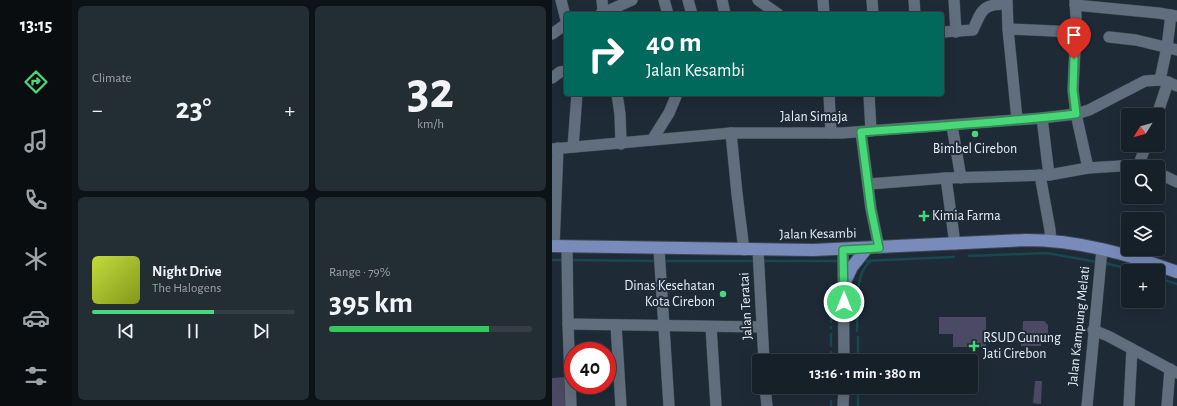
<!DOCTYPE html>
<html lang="en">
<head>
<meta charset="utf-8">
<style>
	:root { --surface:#162028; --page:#232d34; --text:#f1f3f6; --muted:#9ea3a8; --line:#353e45; --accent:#48d779 }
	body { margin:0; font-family:"Alegreya Sans",sans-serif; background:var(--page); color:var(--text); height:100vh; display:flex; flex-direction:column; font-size:15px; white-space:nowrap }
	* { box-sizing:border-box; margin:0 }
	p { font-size:13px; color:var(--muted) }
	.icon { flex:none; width:22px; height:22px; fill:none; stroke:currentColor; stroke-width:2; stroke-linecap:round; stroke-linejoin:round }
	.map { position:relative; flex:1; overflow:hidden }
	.details { display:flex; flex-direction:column; gap:6px; padding:6px; background:#0c1216; width:480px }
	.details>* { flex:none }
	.guide { position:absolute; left:12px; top:12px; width:380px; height:84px; border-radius:4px; box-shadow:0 4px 16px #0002,0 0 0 1px var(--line); background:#00695c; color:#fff; overflow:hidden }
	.needle { width:26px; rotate:233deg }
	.controls { position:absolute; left:569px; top:108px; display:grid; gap:8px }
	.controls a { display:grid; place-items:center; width:44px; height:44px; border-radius:4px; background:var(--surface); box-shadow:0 4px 16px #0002,0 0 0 1px var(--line); font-size:20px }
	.speed { position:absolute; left:12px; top:342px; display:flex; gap:8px; font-size:20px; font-weight:700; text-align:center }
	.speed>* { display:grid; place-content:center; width:52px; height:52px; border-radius:50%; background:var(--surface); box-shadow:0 4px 16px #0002,0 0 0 1px var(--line); line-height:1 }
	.speed .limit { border:6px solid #d22; background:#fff; color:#111 }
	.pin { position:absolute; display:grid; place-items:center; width:34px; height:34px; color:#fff; margin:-41px -17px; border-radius:50% 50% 50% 0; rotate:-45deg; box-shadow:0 0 4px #0007 }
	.pin .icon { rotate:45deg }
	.me { position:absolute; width:44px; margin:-22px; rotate:0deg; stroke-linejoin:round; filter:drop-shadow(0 0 3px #0008) }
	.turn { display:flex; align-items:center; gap:14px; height:84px; padding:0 16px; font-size:18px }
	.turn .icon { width:52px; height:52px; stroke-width:2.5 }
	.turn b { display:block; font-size:28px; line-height:34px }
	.big { font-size:30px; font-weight:600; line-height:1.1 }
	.details .tile { flex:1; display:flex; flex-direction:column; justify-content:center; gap:6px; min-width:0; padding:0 14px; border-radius:6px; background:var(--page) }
	.details .dial { align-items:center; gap:0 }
	.dial b { font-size:52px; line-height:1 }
	.song { display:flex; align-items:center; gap:12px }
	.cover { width:48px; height:48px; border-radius:6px; background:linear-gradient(135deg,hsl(70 70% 55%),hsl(70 70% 35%)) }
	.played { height:4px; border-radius:2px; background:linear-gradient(90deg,var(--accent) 60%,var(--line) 60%) }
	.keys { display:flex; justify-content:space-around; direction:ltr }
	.heat { display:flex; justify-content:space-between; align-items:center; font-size:22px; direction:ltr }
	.charge { height:6px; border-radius:3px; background:linear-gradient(90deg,#34c759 79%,var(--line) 0) }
	.details .tiles { flex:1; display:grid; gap:6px; grid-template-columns:repeat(2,1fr) }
	.trip { position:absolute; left:200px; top:354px; width:226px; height:40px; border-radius:4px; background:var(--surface); box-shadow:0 4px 16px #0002,0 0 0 1px var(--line); font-weight:600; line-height:40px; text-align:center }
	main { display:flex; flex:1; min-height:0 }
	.tabs { display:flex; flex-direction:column; width:72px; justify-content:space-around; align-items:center; background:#090d10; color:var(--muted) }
	.tabs .icon { width:28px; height:28px }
	.tabs .current { color:var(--accent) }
	.tabs b { font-size:18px; color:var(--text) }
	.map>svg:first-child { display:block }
	.green { fill:#4c4964 }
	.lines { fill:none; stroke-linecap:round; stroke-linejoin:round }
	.stream { stroke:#174850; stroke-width:2.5 }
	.minor-casing { stroke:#3e4751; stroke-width:12 }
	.major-casing { stroke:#3e4751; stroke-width:14 }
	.minor { stroke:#616e7d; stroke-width:11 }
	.major { stroke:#788bbb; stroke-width:12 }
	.route-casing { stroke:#2f8c4f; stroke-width:10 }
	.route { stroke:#48d779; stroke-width:7 }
	.poi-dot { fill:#48d779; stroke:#1e2a36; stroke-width:1.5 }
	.labels { text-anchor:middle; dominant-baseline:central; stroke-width:4; stroke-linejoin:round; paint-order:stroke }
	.street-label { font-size:14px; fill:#e7eff7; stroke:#1e2a36 }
	.poi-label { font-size:14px; fill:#e7eff7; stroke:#1e2a36; text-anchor:start }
</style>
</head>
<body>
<main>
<nav class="tabs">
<b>13:15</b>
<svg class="icon current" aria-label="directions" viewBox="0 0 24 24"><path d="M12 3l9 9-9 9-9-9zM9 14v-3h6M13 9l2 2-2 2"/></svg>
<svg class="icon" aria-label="music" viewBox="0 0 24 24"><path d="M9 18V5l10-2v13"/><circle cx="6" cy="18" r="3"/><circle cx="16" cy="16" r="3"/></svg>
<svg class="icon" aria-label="phone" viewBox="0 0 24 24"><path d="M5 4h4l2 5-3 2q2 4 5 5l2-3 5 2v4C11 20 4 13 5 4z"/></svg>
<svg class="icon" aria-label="climate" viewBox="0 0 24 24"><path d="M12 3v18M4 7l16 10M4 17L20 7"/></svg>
<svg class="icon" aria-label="car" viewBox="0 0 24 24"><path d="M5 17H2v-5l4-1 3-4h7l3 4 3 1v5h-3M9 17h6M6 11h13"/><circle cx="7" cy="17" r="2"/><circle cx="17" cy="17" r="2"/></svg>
<svg class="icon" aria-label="filters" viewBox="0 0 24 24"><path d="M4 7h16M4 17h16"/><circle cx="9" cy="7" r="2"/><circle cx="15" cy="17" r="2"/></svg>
</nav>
<section class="details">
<div class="tiles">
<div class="tile"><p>Climate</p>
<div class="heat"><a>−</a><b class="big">23°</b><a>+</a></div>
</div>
<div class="tile dial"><b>32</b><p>km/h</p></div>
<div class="tile">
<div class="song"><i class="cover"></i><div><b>Night Drive</b><p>The Halogens</p></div></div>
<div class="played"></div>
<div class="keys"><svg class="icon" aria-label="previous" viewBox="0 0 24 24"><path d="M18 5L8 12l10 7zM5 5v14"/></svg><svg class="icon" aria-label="pause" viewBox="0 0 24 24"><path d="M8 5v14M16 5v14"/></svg><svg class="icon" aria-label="next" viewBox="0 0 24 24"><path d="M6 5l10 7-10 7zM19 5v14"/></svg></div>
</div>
<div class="tile"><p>Range · 79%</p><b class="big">395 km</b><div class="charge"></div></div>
</div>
</section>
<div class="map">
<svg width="625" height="406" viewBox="0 0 625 406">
	<rect width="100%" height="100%" fill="#1e2a36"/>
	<g class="green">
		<polygon points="387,317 434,317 434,347 401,347 401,334 387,334"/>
		<polygon points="471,321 492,321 496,325 496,340 489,340 489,346 469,346 469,340 470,339"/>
		<polygon points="15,377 16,406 0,406 0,378"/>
		<polygon points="483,381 490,381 489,404 481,403"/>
	</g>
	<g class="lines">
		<g class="stream">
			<polyline points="417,256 495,253 545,262"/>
			<polyline points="0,260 11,260"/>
			<polyline points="18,260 105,261"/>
			<polyline points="110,261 203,261"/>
			<polyline points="210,261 287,261"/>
			<polyline points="310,261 402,257"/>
			<polyline points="552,263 587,271"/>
			<polyline points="606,278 625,284"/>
			<polyline points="279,285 279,288"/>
			<polyline points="279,322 279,293"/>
			<polyline points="279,327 279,328"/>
			<path d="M305,331C306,312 301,273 319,261"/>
			<polyline points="279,346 279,334"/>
			<polyline points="279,352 279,361"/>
			<polyline points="306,361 306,337"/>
			<polyline points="279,393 279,387"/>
			<polyline points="279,406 279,401"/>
			<polyline points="306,406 306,387"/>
		</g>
		<g class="minor-casing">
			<g id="minor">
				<polyline points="9,0 14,20"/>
				<polyline points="112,0 116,14"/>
				<polyline points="136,0 140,14"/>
				<polyline points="170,0 173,14"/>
				<polyline points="206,0 226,14"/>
				<polyline points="271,0 272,14"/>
				<polyline points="320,0 321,14"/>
				<polyline points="362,0 363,14"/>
				<polyline points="402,0 404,32"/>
				<polyline points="455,0 456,29 465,119"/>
				<polyline points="523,0 524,17 523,49 521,90 524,114 536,168"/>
				<polyline points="523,5 606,13 625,16"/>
				<polyline points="49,14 80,0"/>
				<polyline points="49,14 51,10 50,0"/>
				<polyline points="456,29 523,32"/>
				<path d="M390,32L421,30C430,9 431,4 455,4"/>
				<polyline points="0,34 14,24"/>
				<polyline points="557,37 584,40 625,50"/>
				<polyline points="0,78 8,72 14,71"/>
				<polyline points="608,80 615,47 619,15"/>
				<polyline points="65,94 68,114 69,144"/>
				<polyline points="277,94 279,133"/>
				<polyline points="317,94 319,131"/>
				<polyline points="605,115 616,82"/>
				<polyline points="490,118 497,175"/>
				<polyline points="400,126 409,178"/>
				<polyline points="309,132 319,209 327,248"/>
				<polyline points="179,133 185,194 192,250"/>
				<polyline points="100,140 117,113 125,94"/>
				<polyline points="21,147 25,94"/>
				<polyline points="0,149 179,133 290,133 490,118 524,114 537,110 593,81 608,80 616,82 625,86"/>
				<polyline points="592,167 587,164 594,145"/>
				<polyline points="606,173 625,182"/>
				<polyline points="488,175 498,230 499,241"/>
				<polyline points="394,178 403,244"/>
				<polyline points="317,184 394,178 497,175 536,168 568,166"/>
				<polyline points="2,246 6,148"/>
				<polyline points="15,247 16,324 19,406"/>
				<polyline points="107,249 117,406"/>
				<polyline points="206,250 212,361"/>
				<polyline points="291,250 292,361"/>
				<polyline points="16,324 209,327"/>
				<polyline points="64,325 69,406"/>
				<polyline points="159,327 164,406"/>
				<polyline points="541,330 556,336 625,373"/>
				<polyline points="213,387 215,406"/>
				<polyline points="291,406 292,387"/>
				<polyline points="535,406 550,249"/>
				<polyline points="577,406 580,349"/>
				<polyline points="615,406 618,369"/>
			</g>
		</g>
		<g class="major-casing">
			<g id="major">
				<path d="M0,246L261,250L474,240C526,240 576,254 625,272"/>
				<polyline points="292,284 300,267 315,248"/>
			</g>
		</g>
		<use href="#minor" class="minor"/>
		<use href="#major" class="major"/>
	</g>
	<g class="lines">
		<g class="route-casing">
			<path id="route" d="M292,302L291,250L327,248L319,209L309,132C381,127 453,122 524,114L521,90L522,59"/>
		</g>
		<use href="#route" class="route"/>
	</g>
	<g class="poi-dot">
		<circle cx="423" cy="134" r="4"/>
		<path d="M370 210h4v4h4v4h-4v4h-4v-4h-4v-4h4z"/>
		<circle cx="171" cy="294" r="4"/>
		<path d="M420 340h4v4h4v4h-4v4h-4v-4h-4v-4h4z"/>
	</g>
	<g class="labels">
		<g class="street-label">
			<text x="262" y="117">Jalan Simaja</text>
			<text transform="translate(266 234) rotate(-1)">Jalan Kesambi</text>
			<text transform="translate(194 306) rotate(-93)">Jalan Teratai</text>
			<text transform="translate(527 326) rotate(-84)">Jalan Kampung Melati</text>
		</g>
		<g class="poi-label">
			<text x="423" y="149" text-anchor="middle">Bimbel Cirebon</text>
			<text x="380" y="216">Kimia Farma</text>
			<text x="163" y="286" text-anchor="end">Dinas Kesehatan<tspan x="163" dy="16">Kota Cirebon</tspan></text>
			<text x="431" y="338">RSUD Gunung<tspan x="431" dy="16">Jati Cirebon</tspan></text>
		</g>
	</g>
</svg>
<div class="controls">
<a><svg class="needle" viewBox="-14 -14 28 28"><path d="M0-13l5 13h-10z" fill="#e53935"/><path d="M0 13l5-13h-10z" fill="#9ea3a8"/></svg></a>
<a><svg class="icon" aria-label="search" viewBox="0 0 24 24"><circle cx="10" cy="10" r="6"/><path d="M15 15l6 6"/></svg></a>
<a><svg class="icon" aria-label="layers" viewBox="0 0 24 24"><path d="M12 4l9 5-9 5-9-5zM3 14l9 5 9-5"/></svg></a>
<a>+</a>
</div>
<div class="speed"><div class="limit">40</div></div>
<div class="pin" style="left:522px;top:59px;background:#d93025"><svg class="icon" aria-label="arrive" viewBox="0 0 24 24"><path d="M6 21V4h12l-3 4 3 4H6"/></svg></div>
<svg class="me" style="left:292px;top:302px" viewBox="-20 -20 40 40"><circle r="17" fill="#48d779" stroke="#fff" stroke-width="3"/><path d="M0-11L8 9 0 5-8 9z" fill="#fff"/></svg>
<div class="trip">13:16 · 1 min · 380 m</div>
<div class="guide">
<div class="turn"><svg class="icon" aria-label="right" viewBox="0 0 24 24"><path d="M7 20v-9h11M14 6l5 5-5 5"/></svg><div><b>40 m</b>Jalan Kesambi</div></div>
</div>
</div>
</main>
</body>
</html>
